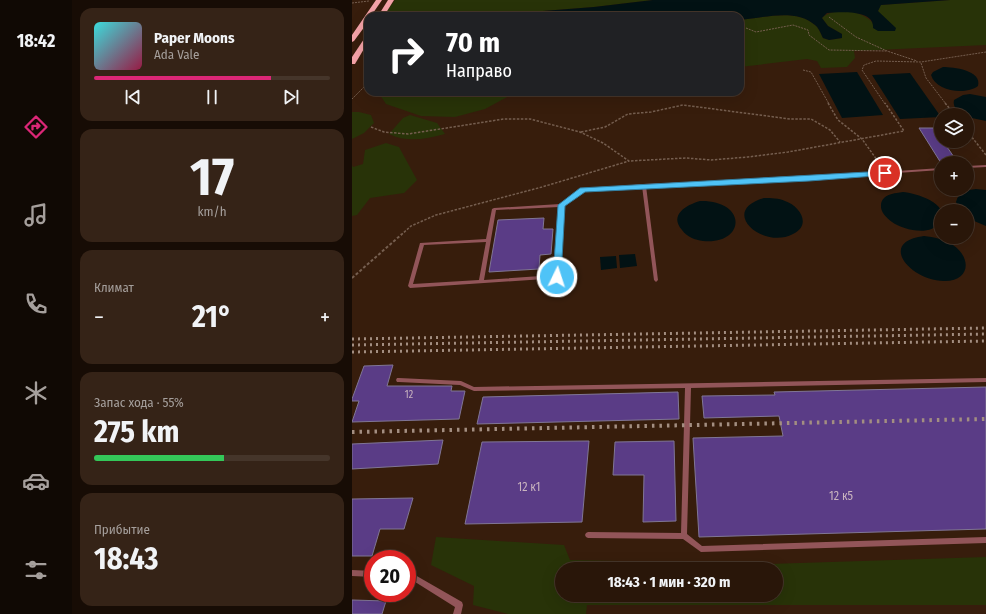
<!DOCTYPE html>
<html lang="ru">
<head>
<meta charset="utf-8">
<style>
	:root { --surface:#291609; --page:#352317; --text:#f1f3f6; --muted:#a59f9c; --line:#45352a; --accent:#db2777 }
	body { margin:0; font-family:"Fira Sans Condensed",sans-serif; background:var(--page); color:var(--text); height:100vh; display:flex; flex-direction:column; font-size:15px; white-space:nowrap }
	* { box-sizing:border-box; margin:0 }
	p { font-size:13px; color:var(--muted) }
	.icon { flex:none; width:22px; height:22px; fill:none; stroke:currentColor; stroke-width:2; stroke-linecap:round; stroke-linejoin:round }
	.map { position:relative; flex:1; overflow:hidden }
	.details { display:flex; flex-direction:column; gap:8px; padding:8px; background:#170c05; width:280px }
	.details>* { flex:none }
	.top-card { position:absolute; left:12px; top:12px; width:380px; height:84px; border-radius:12px; box-shadow:0 4px 16px #0002,0 0 0 1px var(--line); background:#202124; color:#fff; overflow:hidden }
	.buttons { position:absolute; left:582px; top:108px; display:grid; gap:8px }
	.buttons a { display:grid; place-items:center; width:40px; height:40px; border-radius:50%; background:var(--surface); box-shadow:0 4px 16px #0002,0 0 0 1px var(--line); font-size:20px }
	.speed { position:absolute; left:12px; top:550px; display:flex; gap:8px; font-size:20px; font-weight:700; text-align:center }
	.speed>* { display:grid; place-content:center; width:52px; height:52px; border-radius:50%; background:var(--surface); box-shadow:0 4px 16px #0002,0 0 0 1px var(--line); line-height:1 }
	.speed .limit { border:6px solid #d22; background:#fff; color:#111 }
	.pin { position:absolute; display:grid; place-items:center; width:34px; height:34px; color:#fff; margin:-17px; border:2px solid #fff; border-radius:50%; box-shadow:0 1px 4px #0007 }
	.me { position:absolute; width:44px; margin:-22px; rotate:4deg; stroke-linejoin:round; filter:drop-shadow(0 0 3px #0008) }
	.turn { display:flex; align-items:center; gap:14px; height:84px; padding:0 16px; font-size:18px }
	.turn .icon { width:52px; height:52px; stroke-width:2.5 }
	.turn b { display:block; font-size:28px; line-height:34px }
	.big { font-size:30px; font-weight:700; line-height:1.1 }
	.details .widget { flex:1; display:flex; flex-direction:column; justify-content:center; gap:6px; min-width:0; padding:0 14px; border-radius:12px; background:var(--page) }
	.details .dial { align-items:center; gap:0 }
	.dial b { font-size:52px; line-height:1 }
	.song { display:flex; align-items:center; gap:12px }
	.cover { width:48px; height:48px; border-radius:6px; background:linear-gradient(135deg,hsl(180 70% 55%),hsl(340 70% 35%)) }
	.played { height:4px; border-radius:2px; background:linear-gradient(90deg,var(--accent) 75%,var(--line) 75%) }
	.keys { display:flex; justify-content:space-around; direction:ltr }
	.heat { display:flex; justify-content:space-between; align-items:center; font-size:22px; direction:ltr }
	.charge { height:6px; border-radius:3px; background:linear-gradient(90deg,#34c759 55%,var(--line) 0) }
	.trip { position:absolute; left:203px; top:562px; width:228px; height:40px; border-radius:20px; background:var(--surface); box-shadow:0 4px 16px #0002,0 0 0 1px var(--line); font-weight:700; line-height:40px; text-align:center }
	main { display:flex; flex:1; min-height:0 }
	.tab-bar { display:flex; flex-direction:column; width:72px; justify-content:space-around; align-items:center; background:#100904; color:var(--muted) }
	.tab-bar .icon { width:28px; height:28px }
	.tab-bar .on { color:var(--accent) }
	.tab-bar b { font-size:18px; color:var(--text) }
	.map>svg:first-child { display:block }
	.green { fill:#283308; fill-rule:evenodd }
	.water { fill:#021214 }
	.pier { fill:#371d0c }
	.building { fill:#5a3c86; stroke:#807695 }
	.lines { fill:none; stroke-linecap:round; stroke-linejoin:round }
	.path-far2 { stroke:#755e4f; stroke-width:1; stroke-dasharray:2 1; stroke-linecap:butt }
	.path-far1 { stroke:#755e4f; stroke-width:1.5; stroke-dasharray:2.5 1.5; stroke-linecap:butt }
	.path { stroke:#755e4f; stroke-width:2; stroke-dasharray:3 2; stroke-linecap:butt }
	.service { fill:#925559; fill-rule:evenodd }
	.trunk { fill:#f4a2a7; fill-rule:evenodd }
	.rail-far1 { stroke:#a38e81; stroke-width:3; stroke-dasharray:2 4; stroke-linecap:butt }
	.rail { stroke:#a38e81; stroke-width:4; stroke-dasharray:2.5 5; stroke-linecap:butt }
	.route { fill:#4fc3f7; stroke:#337fa1 }
	.labels { text-anchor:middle; dominant-baseline:central; stroke-width:4; stroke-linejoin:round; paint-order:stroke }
	.number-label { font-size:10px; fill:#c9b4bf }
	.near-number-label { font-size:12px; fill:#c9b4bf }
</style>
</head>
<body>
<main>
<nav class="tab-bar">
<b>18:42</b>
<svg class="icon on" aria-label="directions" viewBox="0 0 24 24"><path d="M12 3l9 9-9 9-9-9zM9 14v-3h6M13 9l2 2-2 2"/></svg>
<svg class="icon" aria-label="music" viewBox="0 0 24 24"><path d="M9 18V5l10-2v13"/><circle cx="6" cy="18" r="3"/><circle cx="16" cy="16" r="3"/></svg>
<svg class="icon" aria-label="phone" viewBox="0 0 24 24"><path d="M5 4h4l2 5-3 2q2 4 5 5l2-3 5 2v4C11 20 4 13 5 4z"/></svg>
<svg class="icon" aria-label="climate" viewBox="0 0 24 24"><path d="M12 3v18M4 7l16 10M4 17L20 7"/></svg>
<svg class="icon" aria-label="car" viewBox="0 0 24 24"><path d="M5 17H2v-5l4-1 3-4h7l3 4 3 1v5h-3M9 17h6M6 11h13"/><circle cx="7" cy="17" r="2"/><circle cx="17" cy="17" r="2"/></svg>
<svg class="icon" aria-label="filters" viewBox="0 0 24 24"><path d="M4 7h16M4 17h16"/><circle cx="9" cy="7" r="2"/><circle cx="15" cy="17" r="2"/></svg>
</nav>
<section class="details">
<div class="widget">
<div class="song"><i class="cover"></i><div><b>Paper Moons</b><p>Ada Vale</p></div></div>
<div class="played"></div>
<div class="keys"><svg class="icon" aria-label="previous" viewBox="0 0 24 24"><path d="M18 5L8 12l10 7zM5 5v14"/></svg><svg class="icon" aria-label="pause" viewBox="0 0 24 24"><path d="M8 5v14M16 5v14"/></svg><svg class="icon" aria-label="next" viewBox="0 0 24 24"><path d="M6 5l10 7-10 7zM19 5v14"/></svg></div>
</div>
<div class="widget dial"><b>17</b><p>km/h</p></div>
<div class="widget"><p>Климат</p>
<div class="heat"><a>−</a><b class="big">21°</b><a>+</a></div>
</div>
<div class="widget"><p>Запас хода · 55%</p><b class="big">275 km</b><div class="charge"></div></div>
<div class="widget"><p>Прибытие</p><b class="big">18:43</b></div>
</section>
<div class="map">
<svg width="634" height="614" viewBox="0 0 634 614">
	<rect width="100%" height="100%" fill="#371d0c"/>
	<g class="green">
		<polygon points="43,0 301,0 242,7 127,16 31,16"/>
		<path d="M598,0H634V45L502,51L503,58L495,67L469,68L465,61L455,59L388,67V20C412,18 443,8 463,25C467,28 469,34 471,38L477,40L490,38V34L476,26L470,18C482,6 513,10 522,25L528,5Z"/>
		<polygon points="26,92 187,92 159,95 133,109 103,117 69,116 34,104"/>
		<polygon points="0,112 7,112 19,115 22,123 12,133 0,139"/>
		<path d="M58,115L85,123L93,134C74,139 55,143 37,134L51,118Z"/>
		<polygon points="34,143 47,147 65,180 52,193 18,198 5,215 0,216 0,165 1,167 11,164 13,150"/>
		<path d="M84,537L212,545L218,560L417,564L634,557V605H235L234,614H156L121,605L122,586L79,565ZM210,569H424V595H210Z"/>
	</g>
	<g class="water">
		<path d="M301,0H598L529,5L526,11L544,28L543,31H526L521,28C523,9 487,12 475,13L470,18L476,26L490,34V38L477,40L471,38C469,34 467,28 463,25C443,8 412,18 388,20V16H127L242,7Z"/>
		<path d="M591,67C601,67 630,70 626,86C614,95 584,92 579,75L581,72Z"/>
		<polygon points="505,72 531,115 490,118 467,74"/>
		<polygon points="558,73 589,117 548,119 520,75"/>
		<path d="M618,94L634,97V121L615,117V115C607,115 600,107 602,100L611,95Z"/>
		<path d="M624,189L634,190V226L615,218V211H608L604,202C607,191 614,190 624,189Z"/>
		<path d="M551,192C563,193 599,203 588,222C579,237 551,230 540,222C535,218 528,212 529,205C530,194 543,193 551,192Z"/>
		<path d="M412,198C419,198 427,198 433,201C448,206 460,225 441,234C411,250 366,211 412,198Z"/>
		<path d="M348,201C396,200 394,245 351,241C343,240 335,237 330,230C317,215 334,205 348,201Z"/>
		<path d="M572,236C582,237 592,239 601,245C620,258 618,281 593,281C560,282 524,242 572,236Z"/>
		<polygon points="283,254 285,266 268,268 267,255"/>
		<polygon points="264,256 265,268 249,270 248,257"/>
	</g>
	<polygon class="pier" points="4,22 16,22 16,44 0,44 0,28"/>
	<g class="building">
		<polygon points="567,128 582,128 589,137 589,141 591,141 606,163 589,163"/>
		<polygon points="192,218 191,229 201,229 199,254 188,255 187,269 137,272 146,220"/>
		<polygon points="41,365 35,386 100,386 99,391 113,391 107,419 0,422 7,401 0,401 0,399 12,366"/>
		<polygon points="634,387 634,529 347,537 341,438 431,436 427,416 352,418 350,396 423,395 422,392"/>
		<polygon points="326,392 327,419 125,424 131,397"/>
		<polygon points="91,440 86,464 0,469 0,444"/>
		<polygon points="237,441 230,522 113,524 130,442"/>
		<polygon points="322,441 324,521 291,522 292,475 261,475 263,442"/>
		<polygon points="61,498 52,529 28,529 20,556 0,556 0,499"/>
		<polygon points="0,600 34,601 30,614 0,614"/>
	</g>
	<g class="lines">
		<g class="path-far2">
			<polyline points="0,3 17,1"/>
			<polyline points="477,17 504,37 535,51 565,61"/>
			<polyline points="388,28 394,28 404,32 441,25 456,30 457,35 477,50 534,51"/>
			<polyline points="569,63 574,78 594,104"/>
			<polyline points="451,70 459,72 477,104"/>
			<polyline points="0,99 16,83"/>
			<polyline points="533,104 510,70 512,65 524,61 569,62 634,52"/>
		</g>
		<g class="path-far1">
			<polyline points="476,103 486,120 510,139 530,167"/>
			<polyline points="593,103 603,115"/>
			<polyline points="19,127 32,132 56,134 152,119 178,119 228,132 251,143 277,161 334,158 359,160 396,157 436,152 552,131 533,103"/>
			<polyline points="615,131 634,155"/>
			<polyline points="229,132 253,127 276,114 299,112 331,105 438,119 459,119 478,130 488,142"/>
			<polyline points="49,235 59,226 84,215 190,187 277,161"/>
		</g>
		<polyline class="path" points="0,278 50,234"/>
		<g class="service">
			<polygon points="634,165 634,167 615,168 615,166"/>
			<path d="M589,168V170L457,179L294,186L306,280L304,282L302,280L290,186L232,191L211,206L207,278L58,288L56,286L68,243L134,239L140,209L142,208L208,204L231,189L292,184L457,177ZM207,207L203,275L132,280L144,210ZM134,242L127,280L61,284L72,245Z"/>
			<polygon points="45,378 47,378 109,381 122,387 634,378 634,382 339,388 335,534 350,546 634,537 634,543 349,552 331,539 236,538 234,537 233,535 234,533 236,532 329,533 333,388 122,391 108,385 47,382 45,382 44,380"/>
			<polygon points="0,570 21,571 21,577 0,576"/>
			<polygon points="55,574 61,574 63,575 110,602 111,605 109,614 101,614 103,607 60,580 55,580"/>
		</g>
		<g class="trunk">
			<polygon points="24,0 30,0 19,16 16,16 16,22 2,41 0,42 0,35"/>
			<polygon points="36,0 42,0 32,16 26,16"/>
			<polygon points="16,35 16,42 3,64 0,64 0,57 14,36"/>
		</g>
		<g class="rail-far1">
			<polyline points="0,339 634,328"/>
			<polyline points="0,345 634,334"/>
			<polyline points="0,352 634,341"/>
		</g>
		<polyline class="rail" points="0,432 634,419"/>
	</g>
	<polygon class="route" points="533,171 536,171 536,175 457,181 233,192 213,206 209,277 205,280 201,277 206,205 228,188"/>
	<g class="labels">
		<g class="number-label">
			<text x="57" y="395">12</text>
		</g>
		<g class="near-number-label">
			<text x="177" y="487">12 к1</text>
			<text x="489" y="496">12 к5</text>
		</g>
	</g>
</svg>
<div class="buttons">
<a><svg class="icon" aria-label="layers" viewBox="0 0 24 24"><path d="M12 4l9 5-9 5-9-5zM3 14l9 5 9-5"/></svg></a>
<a>+</a>
<a>−</a>
</div>
<div class="speed"><div class="limit">20</div></div>
<div class="pin" style="left:533px;top:173px;background:#d93025"><svg class="icon" aria-label="arrive" viewBox="0 0 24 24"><path d="M6 21V4h12l-3 4 3 4H6"/></svg></div>
<svg class="me" style="left:205px;top:277px" viewBox="-20 -20 40 40"><circle r="17" fill="#4fc3f7" stroke="#fff" stroke-width="3"/><path d="M0-11L8 9 0 5-8 9z" fill="#fff"/></svg>
<div class="trip">18:43 · 1 мин · 320 m</div>
<div class="top-card">
<div class="turn"><svg class="icon" aria-label="right" viewBox="0 0 24 24"><path d="M7 20v-9h11M14 6l5 5-5 5"/></svg><div><b>70 m</b>Направо</div></div>
</div>
</div>
</main>
</body>
</html>
